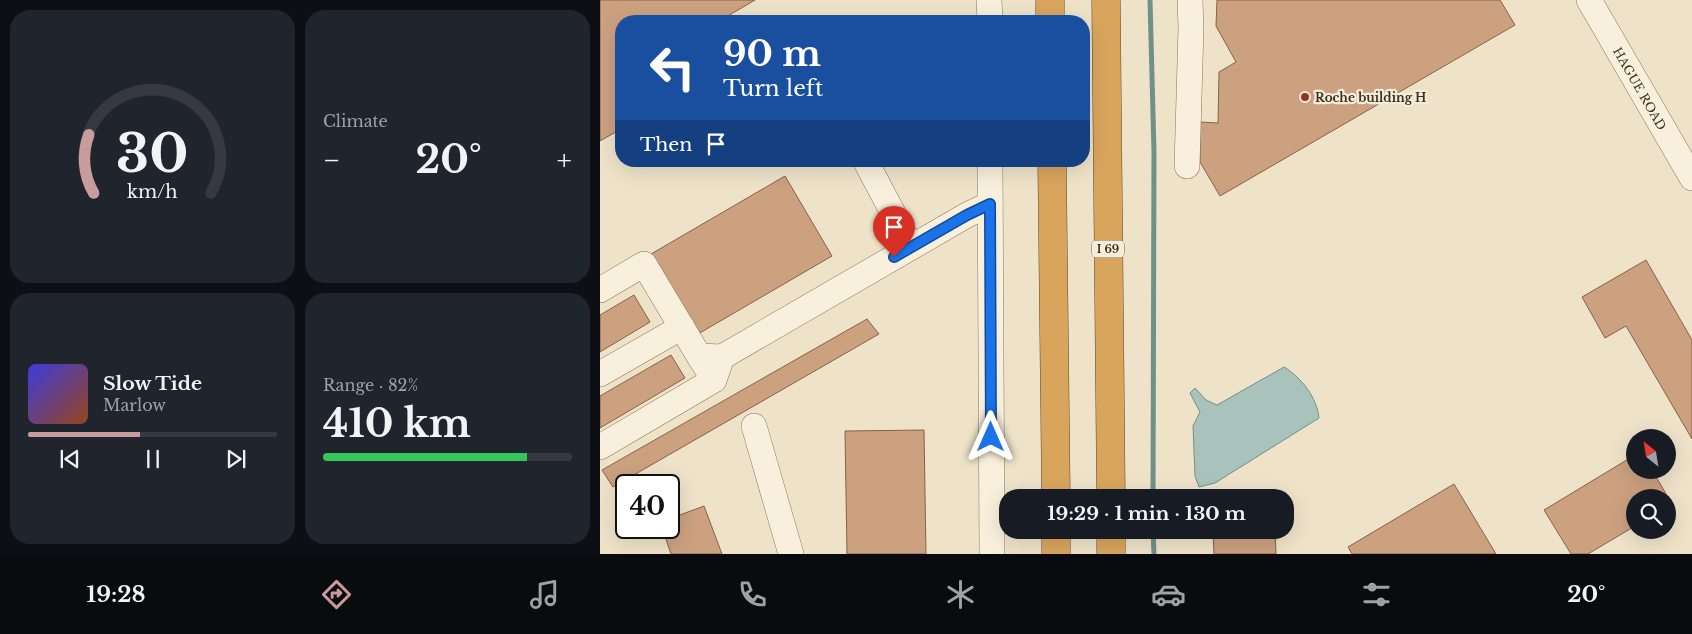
<!DOCTYPE html>
<html lang="en">
<head>
<meta charset="utf-8">
<style>
	:root { --surface:#171b24; --page:#20242c; --text:#f1f3f6; --muted:#9ea1a6; --line:#363941; --accent:#c89c9c }
	body { margin:0; font-family:"Libre Baskerville",serif; background:var(--page); color:var(--text); height:100vh; display:flex; flex-direction:column; font-size:19px; white-space:nowrap }
	* { box-sizing:border-box; margin:0 }
	p { font-size:16px; color:var(--muted) }
	.icon { flex:none; width:28px; height:28px; fill:none; stroke:currentColor; stroke-width:2; stroke-linecap:round; stroke-linejoin:round }
	.map { position:relative; flex:1; overflow:hidden }
	.sheet { display:flex; flex-direction:column; gap:10px; padding:10px; background:#0d0f14; width:600px }
	.sheet>* { flex:none }
	.top-card { position:absolute; left:15px; top:15px; width:475px; height:152px; border-radius:20px; box-shadow:0 5px 20px #0002; background:#1a4fa0; color:#fff; overflow:hidden }
	.needle { width:32px; rotate:330deg }
	.controls { position:absolute; left:1026px; top:429px; display:grid; gap:10px }
	.controls a { display:grid; place-items:center; width:50px; height:50px; border-radius:50%; background:var(--surface); box-shadow:0 5px 20px #0002; font-size:25px }
	.speed { position:absolute; left:15px; top:474px; display:flex; gap:10px; font-size:25px; font-weight:700; text-align:center }
	.speed>* { display:grid; place-content:center; width:65px; height:65px; border-radius:50%; background:var(--surface); box-shadow:0 5px 20px #0002; line-height:1 }
	.speed .limit { border:2px solid #111; border-radius:8px; background:#fff; color:#111 }
	.pin { position:absolute; display:grid; place-items:center; width:42px; height:42px; color:#fff; margin:-51px -21px; border-radius:50% 50% 50% 0; rotate:-45deg; box-shadow:0 0 5px #0007 }
	.pin .icon { rotate:45deg }
	.me { position:absolute; width:55px; margin:-28px; rotate:0deg; stroke-linejoin:round; filter:drop-shadow(0 0 4px #0008) }
	.turn { display:flex; align-items:center; gap:18px; height:105px; padding:0 25px; font-size:22px }
	.turn .icon { width:65px; height:65px; stroke-width:2.5 }
	.turn b { display:block; font-size:35px; line-height:42px }
	.then { display:flex; align-items:center; height:48px; padding:0 25px; background:#0003; gap:10px; font-size:19px }
	.big { font-size:38px; font-weight:700; line-height:1.1 }
	.sheet .card { flex:1; display:flex; flex-direction:column; justify-content:center; gap:8px; min-width:0; padding:0 18px; border-radius:20px; background:var(--page) }
	.sheet .dial { align-items:center; gap:0 }
	.dial svg { height:130px; overflow:visible; fill:none; stroke:var(--line); stroke-width:7; stroke-linecap:round; text-anchor:middle }
	.dial text { fill:var(--text); stroke:none }
	.song { display:flex; align-items:center; gap:15px }
	.cover { width:60px; height:60px; border-radius:8px; background:linear-gradient(135deg,hsl(240 70% 55%),hsl(20 70% 35%)) }
	.played { height:5px; border-radius:2px; background:linear-gradient(90deg,var(--accent) 45%,var(--line) 45%) }
	.keys { display:flex; justify-content:space-around; direction:ltr }
	.heat { display:flex; justify-content:space-between; align-items:center; font-size:28px; direction:ltr }
	.charge { height:8px; border-radius:4px; background:linear-gradient(90deg,#34c759 82%,var(--line) 0) }
	.sheet .tiles { flex:1; display:grid; gap:10px; grid-template-columns:repeat(2,1fr) }
	.trip { position:absolute; left:399px; top:489px; width:295px; height:50px; border-radius:20px; background:var(--surface); box-shadow:0 5px 20px #0002; font-weight:700; line-height:50px; text-align:center }
	.dock { display:flex; height:80px; justify-content:space-around; align-items:center; background:#090b0e; color:var(--muted) }
	.dock .icon { width:35px; height:35px }
	.dock .current { color:var(--accent) }
	.dock b { font-size:22px; color:var(--text) }
	main { display:flex; flex:1; min-height:0 }
	.map>svg:first-child { display:block }
	.water { fill:#a9c2bb; stroke:#709189 }
	.lines { fill:none; stroke-linecap:round; stroke-linejoin:round }
	.stream { stroke:#709189; stroke-width:5 }
	.building { fill:#cba180; stroke:#886144 }
	.minor-casing { stroke:#8a765e; stroke-width:26 }
	.highway-casing { stroke:#584432; stroke-width:29 }
	.minor { stroke:#f8f0dc; stroke-width:25 }
	.highway { stroke:#d9a55d; stroke-width:28 }
	.route-casing { stroke:#114b97; stroke-width:12 }
	.route { stroke:#1a73e8; stroke-width:9 }
	.poi-dot { fill:#97312f; stroke:#f5edd8; stroke-width:2 }
	.labels { text-anchor:middle; dominant-baseline:central; stroke-width:4.5; stroke-linejoin:round; paint-order:stroke }
	.shield { fill:#f5edd8; stroke:#736758; stroke-width:1 }
	.shield-label { font-size:11px; font-weight:bold; fill:#3b2e21 }
	.street-label { font-size:12px; fill:#3b2e21; stroke:#f5edd8 }
	.poi-label { font-size:12px; font-weight:bold; fill:#3b2e21; stroke:#f5edd8; text-anchor:start }
</style>
</head>
<body>
<main>
<section class="sheet">
<div class="tiles">
<div class="card dial"><svg viewBox="0 0 100 80">
<path d="M14 69A42 42 0 1 1 86 69"/>
<path d="M14 69A42 42 0 0 1 11 33" stroke="#c89c9c"/>
<text x="50" y="56" font-size="32" font-weight="700">30</text>
<text x="50" y="72" font-size="11">km/h</text>
</svg></div>
<div class="card"><p>Climate</p>
<div class="heat"><a>−</a><b class="big">20°</b><a>+</a></div>
</div>
<div class="card">
<div class="song"><i class="cover"></i><div><b>Slow Tide</b><p>Marlow</p></div></div>
<div class="played"></div>
<div class="keys"><svg class="icon" aria-label="previous" viewBox="0 0 24 24"><path d="M18 5L8 12l10 7zM5 5v14"/></svg><svg class="icon" aria-label="pause" viewBox="0 0 24 24"><path d="M8 5v14M16 5v14"/></svg><svg class="icon" aria-label="next" viewBox="0 0 24 24"><path d="M6 5l10 7-10 7zM19 5v14"/></svg></div>
</div>
<div class="card"><p>Range · 82%</p><b class="big">410 km</b><div class="charge"></div></div>
</div>
</section>
<div class="map">
<svg width="1092" height="554" viewBox="0 0 1092 554">
	<rect width="100%" height="100%" fill="#eee3c9"/>
	<path class="water" d="M684,367C702,378 717,398 719,418L615,483L599,487L595,476L593,426L600,412L590,393L595,388L606,400L617,405Z"/>
	<g class="lines">
		<g class="stream">
			<polyline points="550,0 554,152 553,498"/>
			<polyline points="553,530 554,554"/>
		</g>
	</g>
	<g class="building">
		<polygon points="0,0 155,0 121,20 122,21 21,21 21,129 0,141"/>
		<polygon points="617,0 900,0 915,25 620,196 600,162 600,122 618,123 619,72 636,62 616,26"/>
		<polygon points="185,176 232,256 98,334 51,254"/>
		<polygon points="1046,260 1092,340 1092,439 1026,326 1005,338 982,297"/>
		<polygon points="34,295 50,322 0,352 0,315"/>
		<polygon points="267,319 279,334 13,487 2,470"/>
		<polygon points="71,355 85,378 0,428 0,396"/>
		<polygon points="324,430 326,554 247,554 245,431"/>
		<polygon points="1035,455 1035,470 1052,470 1072,504 1068,506 1068,498 1035,498 1035,526 988,554 971,554 944,510"/>
		<polygon points="854,484 896,554 752,554 748,547"/>
		<polygon points="104,506 122,554 71,554 62,528 69,528 69,519"/>
		<polygon points="675,530 676,554 614,554 613,532"/>
	</g>
	<g class="lines">
		<g class="minor-casing">
			<g id="minor">
				<polyline points="389,0 390,21"/>
				<path id="s1" d="M989,0L1092,178"/>
				<polyline points="390,161 392,554"/>
				<polyline points="266,162 311,247"/>
				<polyline points="587,166 591,28 590,0"/>
				<polyline points="0,290 44,264 99,356"/>
				<polyline points="122,357 99,356 114,380 122,357 367,215 390,204"/>
				<polyline points="0,374 82,327"/>
				<polyline points="154,426 191,554"/>
				<polyline points="0,447 114,380"/>
			</g>
		</g>
		<g class="highway-casing">
			<g id="highway">
				<polyline points="450,0 450,21"/>
				<polyline points="506,0 511,498"/>
				<polyline points="452,161 456,498"/>
				<polyline points="456,530 456,554"/>
				<polyline points="511,530 511,554"/>
			</g>
		</g>
		<use href="#minor" class="minor"/>
		<use href="#highway" class="highway"/>
	</g>
	<g class="lines">
		<g class="route-casing">
			<polyline id="route" points="294,257 367,215 390,204 391,437"/>
		</g>
		<use href="#route" class="route"/>
	</g>
	<circle class="poi-dot" cx="705" cy="97" r="5"/>
	<g class="labels">
		<rect class="shield" x="492" y="240.5" width="32" height="17" rx="4"/>
		<g class="shield-label">
			<text x="508" y="249">I 69</text>
		</g>
		<g class="street-label">
			<text stroke="none"><textPath href="#s1" startOffset="102">HAGUE ROAD</textPath></text>
		</g>
		<g class="poi-label">
			<text x="715" y="97">Roche building H</text>
		</g>
	</g>
</svg>
<div class="controls">
<a><svg class="needle" viewBox="-14 -14 28 28"><path d="M0-13l5 13h-10z" fill="#e53935"/><path d="M0 13l5-13h-10z" fill="#9ea1a6"/></svg></a>
<a><svg class="icon" aria-label="search" viewBox="0 0 24 24"><circle cx="10" cy="10" r="6"/><path d="M15 15l6 6"/></svg></a>
</div>
<div class="speed"><div class="limit">40</div></div>
<div class="pin" style="left:294px;top:257px;background:#d93025"><svg class="icon" aria-label="arrive" viewBox="0 0 24 24"><path d="M6 21V4h12l-3 4 3 4H6"/></svg></div>
<svg class="me" style="left:391px;top:437px" viewBox="-20 -20 40 40"><path d="M0-17L14 15 0 8-14 15z" fill="#1a73e8" stroke="#fff" stroke-width="4"/></svg>
<div class="trip">19:29 · 1 min · 130 m</div>
<div class="top-card">
<div class="turn"><svg class="icon" aria-label="left" viewBox="0 0 24 24"><path d="M17 20v-9H6M10 6l-5 5 5 5"/></svg><div><b>90 m</b>Turn left</div></div>
<div class="then">Then<svg class="icon" aria-label="arrive" viewBox="0 0 24 24"><path d="M6 21V4h12l-3 4 3 4H6"/></svg></div>
</div>
</div>
</main>
<nav class="dock">
<b>19:28</b>
<svg class="icon current" aria-label="directions" viewBox="0 0 24 24"><path d="M12 3l9 9-9 9-9-9zM9 14v-3h6M13 9l2 2-2 2"/></svg>
<svg class="icon" aria-label="music" viewBox="0 0 24 24"><path d="M9 18V5l10-2v13"/><circle cx="6" cy="18" r="3"/><circle cx="16" cy="16" r="3"/></svg>
<svg class="icon" aria-label="phone" viewBox="0 0 24 24"><path d="M5 4h4l2 5-3 2q2 4 5 5l2-3 5 2v4C11 20 4 13 5 4z"/></svg>
<svg class="icon" aria-label="climate" viewBox="0 0 24 24"><path d="M12 3v18M4 7l16 10M4 17L20 7"/></svg>
<svg class="icon" aria-label="car" viewBox="0 0 24 24"><path d="M5 17H2v-5l4-1 3-4h7l3 4 3 1v5h-3M9 17h6M6 11h13"/><circle cx="7" cy="17" r="2"/><circle cx="17" cy="17" r="2"/></svg>
<svg class="icon" aria-label="filters" viewBox="0 0 24 24"><path d="M4 7h16M4 17h16"/><circle cx="9" cy="7" r="2"/><circle cx="15" cy="17" r="2"/></svg>
<b>20°</b>
</nav>
</body>
</html>
